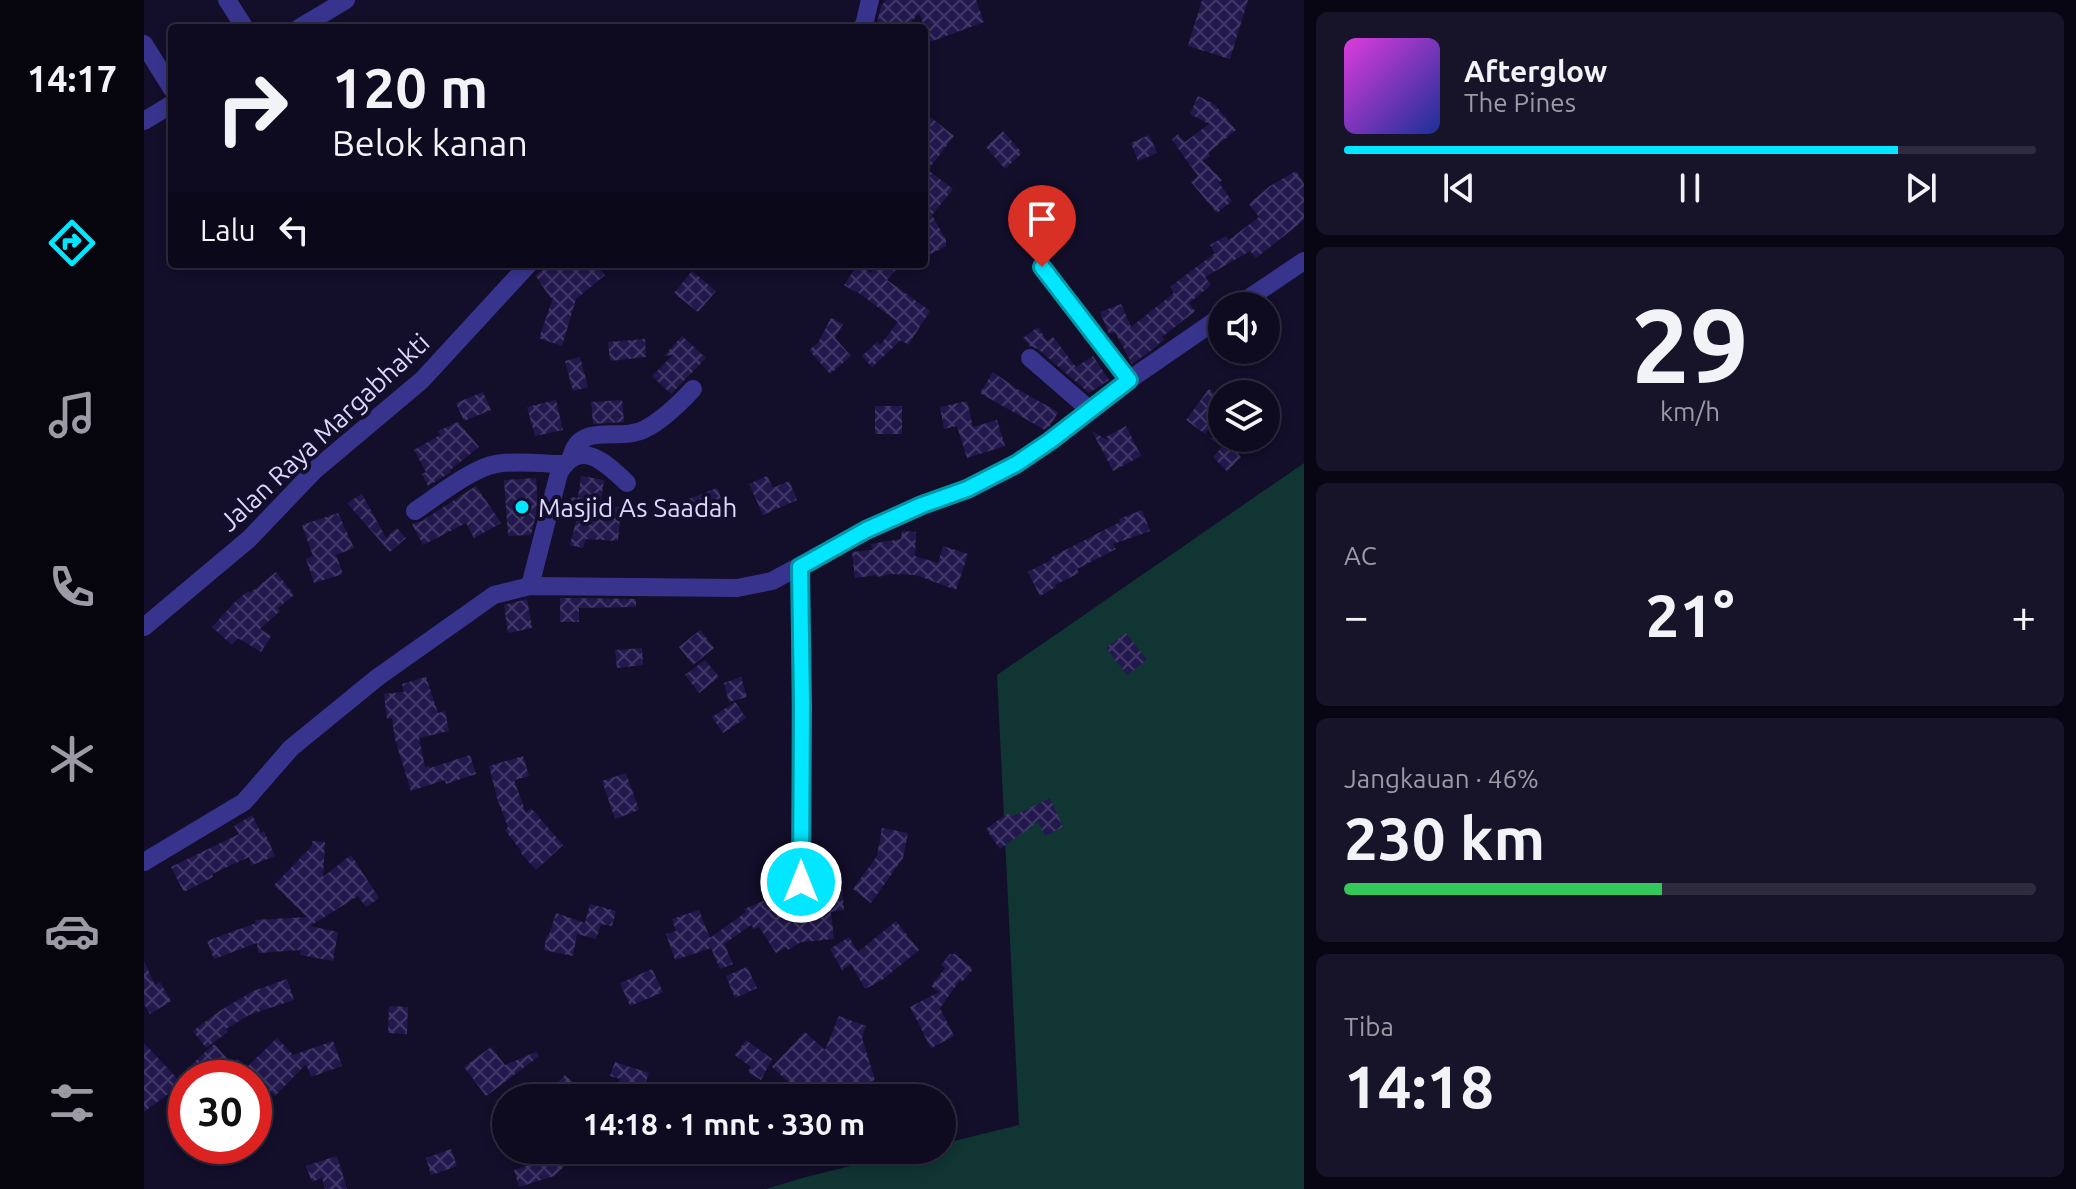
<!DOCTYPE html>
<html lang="id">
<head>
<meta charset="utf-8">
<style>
	:root { --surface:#0e0a20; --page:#171329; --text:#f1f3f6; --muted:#9b9aa5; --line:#2e2b3e; --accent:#03e6ff }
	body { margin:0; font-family:Ubuntu,sans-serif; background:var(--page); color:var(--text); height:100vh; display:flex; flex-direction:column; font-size:30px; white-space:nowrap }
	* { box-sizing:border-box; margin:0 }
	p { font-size:26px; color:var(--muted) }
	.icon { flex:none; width:44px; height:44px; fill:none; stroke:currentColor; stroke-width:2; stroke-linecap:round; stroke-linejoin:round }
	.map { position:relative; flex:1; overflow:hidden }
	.drawer { display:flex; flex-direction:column; gap:12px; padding:12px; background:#080612; width:772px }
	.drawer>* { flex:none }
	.guide { position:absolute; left:24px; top:24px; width:760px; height:244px; border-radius:8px; box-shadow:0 4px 12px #0003,0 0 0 2px var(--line); background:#0e0a20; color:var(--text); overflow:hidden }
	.tools { position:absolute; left:1064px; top:292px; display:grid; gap:16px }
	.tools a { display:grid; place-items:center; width:72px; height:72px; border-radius:50%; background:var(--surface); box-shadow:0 4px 12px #0003,0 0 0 2px var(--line); font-size:40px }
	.speed { position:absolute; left:24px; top:1060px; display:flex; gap:16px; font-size:40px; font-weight:700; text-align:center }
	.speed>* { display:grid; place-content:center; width:104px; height:104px; border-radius:50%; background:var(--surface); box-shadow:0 4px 12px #0003,0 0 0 2px var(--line); line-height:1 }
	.speed .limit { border:12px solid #d22; background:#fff; color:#111 }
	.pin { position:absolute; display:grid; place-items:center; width:68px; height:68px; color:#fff; margin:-82px -34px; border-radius:50% 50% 50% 0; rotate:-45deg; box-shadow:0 0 8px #0007 }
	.pin .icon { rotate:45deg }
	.me { position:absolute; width:88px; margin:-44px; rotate:0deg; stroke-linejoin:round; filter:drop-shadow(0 0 6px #0008) }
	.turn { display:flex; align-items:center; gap:28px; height:168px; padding:0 32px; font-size:36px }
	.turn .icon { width:104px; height:104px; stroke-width:2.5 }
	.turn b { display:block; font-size:56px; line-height:68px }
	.then { display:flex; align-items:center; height:76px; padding:0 32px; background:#0003; gap:16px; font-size:30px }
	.big { font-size:60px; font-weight:700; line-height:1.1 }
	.drawer .widget { flex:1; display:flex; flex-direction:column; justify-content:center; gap:12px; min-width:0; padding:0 28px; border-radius:12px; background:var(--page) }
	.drawer .dial { align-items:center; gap:0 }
	.dial b { font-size:104px; line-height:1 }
	.song { display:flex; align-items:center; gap:24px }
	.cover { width:96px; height:96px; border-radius:12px; background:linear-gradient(135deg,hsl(300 70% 55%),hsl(230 70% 35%)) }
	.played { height:8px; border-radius:4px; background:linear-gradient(90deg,var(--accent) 80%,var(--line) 80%) }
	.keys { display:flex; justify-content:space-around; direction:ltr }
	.heat { display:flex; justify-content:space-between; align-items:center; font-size:44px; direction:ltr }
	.charge { height:12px; border-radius:6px; background:linear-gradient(90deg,#34c759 46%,var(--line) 0) }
	.trip { position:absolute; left:348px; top:1084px; width:464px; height:80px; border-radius:40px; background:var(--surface); box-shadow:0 4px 12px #0003,0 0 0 2px var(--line); font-weight:700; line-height:80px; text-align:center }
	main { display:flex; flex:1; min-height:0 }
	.dock { display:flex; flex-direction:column; width:144px; justify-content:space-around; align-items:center; background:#06040d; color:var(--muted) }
	.dock .icon { width:56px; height:56px }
	.dock .on { color:var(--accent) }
	.dock b { font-size:36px; color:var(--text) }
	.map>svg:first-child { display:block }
	.grass { fill:#103533 }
	.building { fill:url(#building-cross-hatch) }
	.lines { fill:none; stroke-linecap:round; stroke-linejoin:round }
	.minor { stroke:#38348e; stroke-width:18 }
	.route-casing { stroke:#0296a6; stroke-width:20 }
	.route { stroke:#03e6ff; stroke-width:14 }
	.poi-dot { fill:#03e6ff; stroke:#130e2a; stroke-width:3 }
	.labels { text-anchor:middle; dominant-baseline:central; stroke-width:8; stroke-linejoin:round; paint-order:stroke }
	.street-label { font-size:26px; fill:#dbd7ff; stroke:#130e2a }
	.poi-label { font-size:26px; fill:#dbd7ff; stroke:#130e2a; text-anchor:start }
</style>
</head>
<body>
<main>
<nav class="dock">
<b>14:17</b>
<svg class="icon on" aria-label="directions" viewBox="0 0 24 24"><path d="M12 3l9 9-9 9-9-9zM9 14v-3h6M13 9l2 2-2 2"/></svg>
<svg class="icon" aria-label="music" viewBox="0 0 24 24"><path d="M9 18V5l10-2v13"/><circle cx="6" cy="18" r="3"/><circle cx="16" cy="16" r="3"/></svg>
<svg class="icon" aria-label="phone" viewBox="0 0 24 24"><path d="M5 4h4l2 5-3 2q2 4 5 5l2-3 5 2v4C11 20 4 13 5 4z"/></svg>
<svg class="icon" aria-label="climate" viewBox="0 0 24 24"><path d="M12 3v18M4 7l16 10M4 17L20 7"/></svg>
<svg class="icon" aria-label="car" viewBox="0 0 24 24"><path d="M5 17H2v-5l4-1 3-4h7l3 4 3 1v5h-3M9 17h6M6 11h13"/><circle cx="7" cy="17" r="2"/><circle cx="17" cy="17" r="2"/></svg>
<svg class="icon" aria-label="filters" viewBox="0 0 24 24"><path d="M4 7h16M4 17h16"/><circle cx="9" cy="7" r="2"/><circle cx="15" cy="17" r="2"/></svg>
</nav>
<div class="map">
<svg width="1160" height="1189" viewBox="0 0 1160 1189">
	<defs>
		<pattern id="building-cross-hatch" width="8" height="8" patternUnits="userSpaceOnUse" patternTransform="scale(2)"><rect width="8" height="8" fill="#23184d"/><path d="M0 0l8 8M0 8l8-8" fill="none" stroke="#423968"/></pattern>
	</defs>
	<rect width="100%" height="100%" fill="#130e2a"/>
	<polygon class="grass" points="1160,463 1160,1189 622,1189 662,1177 772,1150 798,1150 798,1144 875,1125 853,675"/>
	<g class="building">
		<polygon points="742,0 832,0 840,22 786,42 775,13 762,28 732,28 737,6"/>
		<polygon points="1058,0 1104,0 1086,59 1044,46"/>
		<polygon points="1054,96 1070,104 1092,130 1064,153 1066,156 1059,161 1078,180 1075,183 1088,201 1073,213 1047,182 1054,176 1028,140 1034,134 1041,142 1065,124 1046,114"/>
		<polygon points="785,116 810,136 784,170 809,189 788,215 802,240 802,246 787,254 780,241 780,123"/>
		<polygon points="859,131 878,153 861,169 842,147"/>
		<polygon points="1005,135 1013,153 994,161 987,143"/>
		<polygon points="1152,171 1160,184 1160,220 1112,258 1106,251 1061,277 1067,285 1045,303 1051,311 1018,337 1020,339 1009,349 988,364 971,332 965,334 956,312 977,304 987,327 1030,293 1026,287 1071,253 1066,245 1082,236 1085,240 1115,217 1105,204 1126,186"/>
		<polygon points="409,264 451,264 461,275 432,299 418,346 395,338 409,298 406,297 391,275"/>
		<polygon points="714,264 727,273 734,264 757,264 743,280 786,311 764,345 757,340 728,367 718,356 733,342 736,345 754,322 712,291 711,292 700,285"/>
		<polygon points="548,271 572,291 554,312 530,293"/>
		<polygon points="687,318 699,324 691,338 707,356 686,374 665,350 674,343"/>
		<polygon points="894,327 903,341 909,337 932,367 949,356 965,380 945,393 894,349 886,346 879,338"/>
		<polygon points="538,336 562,358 527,394 508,376 529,355 520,356"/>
		<polygon points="501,339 502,357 466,361 464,342"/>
		<polygon points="436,357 444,387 429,391 421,361"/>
		<polygon points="849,372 873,389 914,412 906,426 901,430 836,393"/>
		<polygon points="1065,389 1078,399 1078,412 1061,434 1042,420"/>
		<polygon points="339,392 347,410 320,421 312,403"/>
		<polygon points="412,400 419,430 391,436 383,407"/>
		<polygon points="478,400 480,422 449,424 447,402"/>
		<polygon points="823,401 829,427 853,420 861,446 823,458 813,426 800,429 796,407"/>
		<rect x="731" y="406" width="27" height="28"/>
		<polygon points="314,422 335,447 306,470 307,472 284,486 278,474 282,472 270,450 296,435 294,431"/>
		<polygon points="982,426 997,456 969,471 948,431 965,441 962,437"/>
		<polygon points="1066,438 1105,438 1091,451 1097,457 1083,471 1069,457 1078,447"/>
		<polygon points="437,476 460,480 456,506 477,507 474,541 442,539 439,548 426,545 434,514 425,512 427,497 434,498"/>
		<polygon points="623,476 629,488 645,481 653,500 619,515 605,484"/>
		<polygon points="392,478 394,506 387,535 364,536 360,480"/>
		<polygon points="332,486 357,523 330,538 322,523 279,545 268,524 278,521"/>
		<polygon points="573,488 580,505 552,517 545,499"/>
		<polygon points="218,494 242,538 253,528 262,538 246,552 203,503"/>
		<polygon points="998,510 1006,531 969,544 972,549 933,569 935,573 911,585 912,587 896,596 884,572 907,560 906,558 976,522 975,519"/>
		<polygon points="194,513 210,548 192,555 199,574 170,583 162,559 169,556 158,525"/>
		<polygon points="758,531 772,532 771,556 794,563 799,546 824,554 812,590 772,575 748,574 733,577 732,575 711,578 708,552 728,550 727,544 757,539"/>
		<polygon points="132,572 150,595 134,608 136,611 116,629 127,636 117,652 94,638 88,645 68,627 90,603 104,591 106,593"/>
		<polygon points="416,598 492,599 492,607 435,608 435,622 416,622"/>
		<polygon points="383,599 388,628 364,633 360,605"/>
		<polygon points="556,630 570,648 549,665 535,647"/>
		<polygon points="982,633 1003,660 983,675 962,648"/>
		<polygon points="498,648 499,665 473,668 471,650"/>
		<polygon points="561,660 575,677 555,693 541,675"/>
		<polygon points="282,677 294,713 301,711 305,731 275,738 281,767 285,766 286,768 326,755 332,774 302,784 301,780 267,791 251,739 248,718 243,719 240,694 260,692 258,684"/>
		<polygon points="597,677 603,697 585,702 580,683"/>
		<polygon points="591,702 602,718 579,733 568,717"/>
		<polygon points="379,756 385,776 370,780 382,813 387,808 419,845 392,870 377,853 378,852 361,830 364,827 353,798 345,766"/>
		<polygon points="482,773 495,810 471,819 458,781"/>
		<polygon points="906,798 919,827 901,836 894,822 856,849 842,829 864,813 867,817"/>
		<polygon points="108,815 117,833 120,831 131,856 108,865 105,857 68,874 69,877 40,892 27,867 95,834 90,826"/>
		<polygon points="738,828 764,833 759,858 727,903 709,889 733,856"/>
		<polygon points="168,841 181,842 179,877 207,855 235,898 222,907 214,896 166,926 194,932 189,961 156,955 157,950 114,953 113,943 70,959 63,941 112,923 111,920 163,917 130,885 168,846"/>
		<polygon points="648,889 656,896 698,889 700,910 687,912 690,939 657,942 644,950 642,947 632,953 615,927 610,929 607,925 580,944 589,964 576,969 567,948 531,960 522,934 532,931 528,919 555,910 566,938 602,912 600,909"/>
		<polygon points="446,904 472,911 468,926 457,924 452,939 433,934 429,956 400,950 403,935 405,935 412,913 441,923"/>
		<polygon points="752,921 775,950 738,980 721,989 707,964 698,970 686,949 705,937 714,952"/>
		<polygon points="806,954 811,954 829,969 818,982 816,980 796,1008 810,1036 787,1048 766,1007 795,992 787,986 801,968 797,965"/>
		<polygon points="0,961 11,985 16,982 27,1001 6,1014 0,1004"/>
		<polygon points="603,967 613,988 591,998 582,976"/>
		<polygon points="508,969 519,992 486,1006 476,983"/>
		<polygon points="143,979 150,1000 105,1015 82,1029 84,1032 62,1048 49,1031 74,1012 109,991"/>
		<polygon points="245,1006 264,1007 263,1034 244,1033"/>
		<polygon points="695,1016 722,1026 718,1038 731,1080 674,1098 662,1098 628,1067 661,1032 681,1050"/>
		<polygon points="133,1038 149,1055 189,1041 198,1066 167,1077 162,1064 131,1096 117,1082 110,1089 110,1078 33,1078 70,1044 88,1064 94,1059 102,1068"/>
		<polygon points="602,1040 628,1059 617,1080 604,1072 607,1067 591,1055"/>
		<polygon points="0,1043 42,1088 42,1106 28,1091 0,1112"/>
		<polygon points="347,1047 361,1065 392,1052 395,1056 342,1096 320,1067"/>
		<polygon points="471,1062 505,1073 496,1098 470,1098 476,1079 466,1076"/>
		<polygon points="421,1075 436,1090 428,1098 399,1098"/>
		<polygon points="307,1149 313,1166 287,1175 282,1158"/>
		<polygon points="408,1150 417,1150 427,1160 410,1176 375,1187 370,1170 396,1161"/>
		<polygon points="193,1156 203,1189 181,1189 178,1178 168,1182 162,1166"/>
	</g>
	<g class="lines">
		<g class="minor">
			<polyline points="83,0 101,28"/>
			<polyline points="155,28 202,0"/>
			<polyline points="717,28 720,25 726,0"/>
			<polyline points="0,44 28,89"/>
			<polyline points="0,121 28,104"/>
			<polyline points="898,267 985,380"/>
			<polyline points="1093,306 1160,261"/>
			<polyline points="886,358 946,410"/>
			<path d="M427,458C435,420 476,443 501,429C519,420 535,404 549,389"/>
			<path d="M271,511C292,497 328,468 352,464C374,460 398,464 420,464"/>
			<polyline points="656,567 657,882"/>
			<path d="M386,586L415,473C436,437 462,463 483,483"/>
			<polyline points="0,627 105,539 171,470 278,380 385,264"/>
			<polyline points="0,862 100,802 147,748 234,677 350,595 386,586 593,588 628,581 722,530 778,505 823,489 872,464 906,441 985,380 1078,316"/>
		</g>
	</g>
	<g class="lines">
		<g class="route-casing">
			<polyline id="route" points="657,882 658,705 656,567 722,530 778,505 823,489 872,464 906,441 985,380 898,267"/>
		</g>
		<use href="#route" class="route"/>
	</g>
	<circle class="poi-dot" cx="378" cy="507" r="8"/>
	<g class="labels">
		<g class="street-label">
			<text transform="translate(180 432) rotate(-43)">Jalan Raya Margabhakti</text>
		</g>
		<g class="poi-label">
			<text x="394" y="507">Masjid As Saadah</text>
		</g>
	</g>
</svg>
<div class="tools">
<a><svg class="icon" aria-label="sound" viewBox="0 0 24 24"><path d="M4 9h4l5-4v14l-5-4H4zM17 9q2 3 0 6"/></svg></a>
<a><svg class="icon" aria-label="layers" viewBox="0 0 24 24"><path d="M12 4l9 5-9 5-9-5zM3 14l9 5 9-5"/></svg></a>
</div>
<div class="speed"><div class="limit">30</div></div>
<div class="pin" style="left:898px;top:267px;background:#d93025"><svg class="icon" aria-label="arrive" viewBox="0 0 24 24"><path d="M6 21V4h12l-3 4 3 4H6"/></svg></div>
<svg class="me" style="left:657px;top:882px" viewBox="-20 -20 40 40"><circle r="17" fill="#03e6ff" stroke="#fff" stroke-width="3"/><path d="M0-11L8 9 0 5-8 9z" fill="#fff"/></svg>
<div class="trip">14:18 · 1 mnt · 330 m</div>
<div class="guide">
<div class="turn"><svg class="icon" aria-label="right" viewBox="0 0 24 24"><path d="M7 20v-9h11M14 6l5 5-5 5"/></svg><div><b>120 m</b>Belok kanan</div></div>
<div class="then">Lalu<svg class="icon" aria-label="left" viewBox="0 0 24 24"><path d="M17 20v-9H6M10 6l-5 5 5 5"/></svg></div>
</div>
</div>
<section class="drawer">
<div class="widget">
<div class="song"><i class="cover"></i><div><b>Afterglow</b><p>The Pines</p></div></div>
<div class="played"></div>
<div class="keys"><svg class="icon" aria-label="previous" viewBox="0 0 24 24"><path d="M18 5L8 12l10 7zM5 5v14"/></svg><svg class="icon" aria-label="pause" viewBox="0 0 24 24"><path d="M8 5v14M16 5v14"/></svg><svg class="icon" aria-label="next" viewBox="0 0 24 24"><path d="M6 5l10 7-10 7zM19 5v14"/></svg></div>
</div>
<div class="widget dial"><b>29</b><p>km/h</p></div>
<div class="widget"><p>AC</p>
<div class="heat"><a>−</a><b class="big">21°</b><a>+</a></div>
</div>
<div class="widget"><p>Jangkauan · 46%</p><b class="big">230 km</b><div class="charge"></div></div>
<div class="widget"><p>Tiba</p><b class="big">14:18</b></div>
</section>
</main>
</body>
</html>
